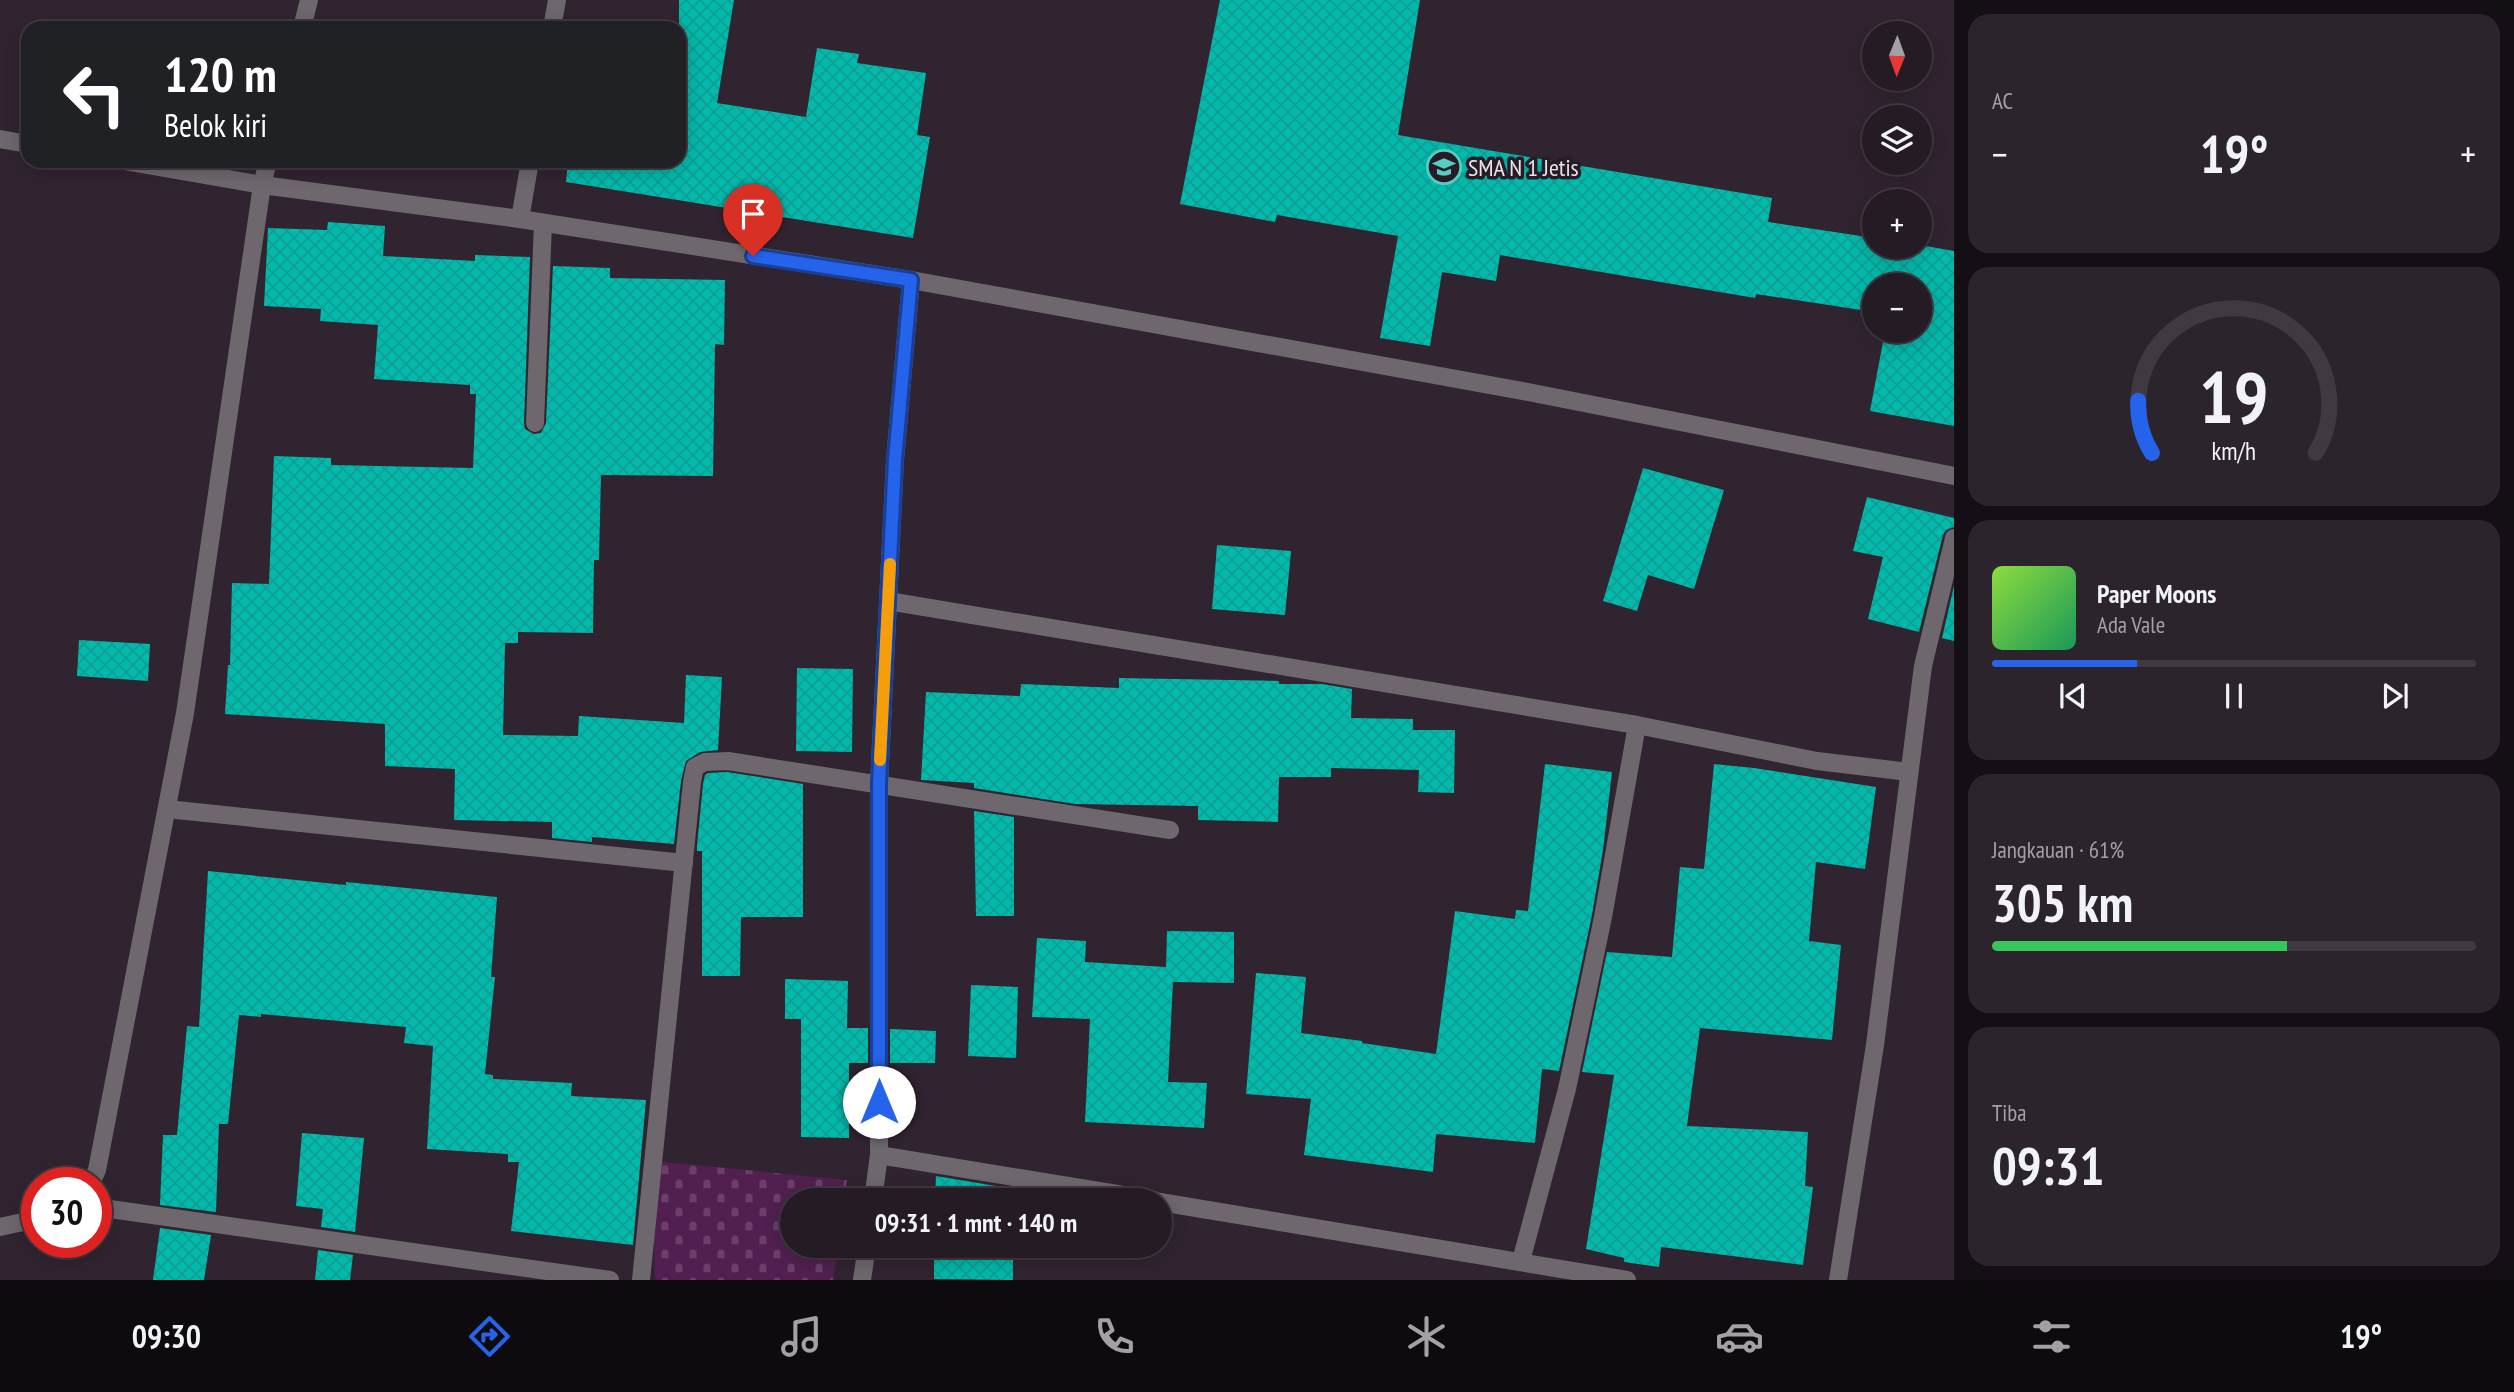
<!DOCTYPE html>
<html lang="id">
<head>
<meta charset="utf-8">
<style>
	:root { --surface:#241b24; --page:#2c242c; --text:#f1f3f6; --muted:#a3a1a6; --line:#413941; --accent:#2563eb }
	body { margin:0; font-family:"PT Sans Narrow",sans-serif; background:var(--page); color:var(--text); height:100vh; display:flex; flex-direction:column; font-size:26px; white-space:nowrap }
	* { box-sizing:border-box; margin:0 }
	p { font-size:23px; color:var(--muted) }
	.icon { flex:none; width:38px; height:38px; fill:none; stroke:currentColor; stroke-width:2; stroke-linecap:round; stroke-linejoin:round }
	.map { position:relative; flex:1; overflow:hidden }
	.panel { display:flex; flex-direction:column; gap:14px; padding:14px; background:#140f14; width:560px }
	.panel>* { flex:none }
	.banner { position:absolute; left:21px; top:21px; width:665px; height:147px; border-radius:21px; box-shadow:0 4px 18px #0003,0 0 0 2px var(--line); background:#202124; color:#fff; overflow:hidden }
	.needle { width:46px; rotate:181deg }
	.buttons { position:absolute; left:1862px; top:21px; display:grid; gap:14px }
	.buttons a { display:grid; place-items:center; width:70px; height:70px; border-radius:50%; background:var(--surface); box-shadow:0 4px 18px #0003,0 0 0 2px var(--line); font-size:35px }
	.speed { position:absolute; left:21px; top:1167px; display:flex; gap:14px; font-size:35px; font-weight:700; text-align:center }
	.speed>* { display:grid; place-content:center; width:91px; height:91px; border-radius:50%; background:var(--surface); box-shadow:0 4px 18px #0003,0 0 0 2px var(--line); line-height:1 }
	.speed .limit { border:10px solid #d22; background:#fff; color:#111 }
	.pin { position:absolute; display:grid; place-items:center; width:60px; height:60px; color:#fff; margin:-72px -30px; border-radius:50% 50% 50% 0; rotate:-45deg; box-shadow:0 0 7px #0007 }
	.pin .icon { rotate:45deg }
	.me { position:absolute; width:77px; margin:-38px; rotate:0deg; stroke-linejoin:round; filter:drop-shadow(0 0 5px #0008) }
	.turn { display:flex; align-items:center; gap:24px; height:147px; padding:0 28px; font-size:32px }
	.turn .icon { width:91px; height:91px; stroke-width:2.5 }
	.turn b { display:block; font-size:49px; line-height:60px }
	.big { font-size:52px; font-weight:700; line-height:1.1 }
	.panel .tile { flex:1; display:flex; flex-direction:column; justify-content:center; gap:10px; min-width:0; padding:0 24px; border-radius:21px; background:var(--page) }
	.panel .dial { align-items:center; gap:0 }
	.dial svg { height:182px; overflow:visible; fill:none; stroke:var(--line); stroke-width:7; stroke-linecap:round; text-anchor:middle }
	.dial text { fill:var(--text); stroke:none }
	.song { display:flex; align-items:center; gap:21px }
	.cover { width:84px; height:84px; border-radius:10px; background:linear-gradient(135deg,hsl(90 70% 55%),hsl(150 70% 35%)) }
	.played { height:7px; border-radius:4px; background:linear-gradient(90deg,var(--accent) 30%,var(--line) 30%) }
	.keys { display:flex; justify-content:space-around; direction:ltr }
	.heat { display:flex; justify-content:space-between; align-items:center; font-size:38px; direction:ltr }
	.charge { height:10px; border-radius:5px; background:linear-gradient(90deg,#34c759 61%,var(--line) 0) }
	.trip { position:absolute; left:780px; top:1188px; width:392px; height:70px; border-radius:35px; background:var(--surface); box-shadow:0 4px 18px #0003,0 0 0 2px var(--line); font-weight:700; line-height:70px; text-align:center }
	.tab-bar { display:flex; height:112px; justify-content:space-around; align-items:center; background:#0e0b0e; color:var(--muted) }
	.tab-bar .icon { width:49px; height:49px }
	.tab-bar .selected { color:var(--accent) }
	.tab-bar b { font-size:32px; color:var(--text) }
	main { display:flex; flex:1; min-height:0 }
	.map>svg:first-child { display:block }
	.cemetery { fill:url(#cemetery-stones) }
	.building { fill:url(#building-cross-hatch) }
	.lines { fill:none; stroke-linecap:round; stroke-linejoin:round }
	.lane { stroke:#6e686e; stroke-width:18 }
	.street { stroke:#6e686e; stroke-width:18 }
	.route-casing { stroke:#184099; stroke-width:18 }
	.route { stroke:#2563eb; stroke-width:12 }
	.slow { stroke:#f59e0b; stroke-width:12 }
	.labels { text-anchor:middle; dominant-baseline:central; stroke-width:7; stroke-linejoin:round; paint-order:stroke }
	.poi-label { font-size:24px; fill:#eae2e9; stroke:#261b26; text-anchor:start }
</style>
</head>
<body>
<main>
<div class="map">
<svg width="1954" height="1280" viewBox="0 0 1954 1280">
	<defs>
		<pattern id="cemetery-stones" width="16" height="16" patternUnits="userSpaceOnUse" patternTransform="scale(1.75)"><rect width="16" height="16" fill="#512050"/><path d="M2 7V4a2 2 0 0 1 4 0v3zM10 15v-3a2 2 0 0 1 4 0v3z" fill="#6a4069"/></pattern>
		<pattern id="building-cross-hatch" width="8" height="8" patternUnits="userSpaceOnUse" patternTransform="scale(1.75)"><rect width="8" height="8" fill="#00baac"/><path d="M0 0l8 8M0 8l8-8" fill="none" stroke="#129c92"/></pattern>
	</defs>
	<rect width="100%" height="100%" fill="#302430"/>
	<polygon class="cemetery" points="653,1161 847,1180 844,1200 793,1200 793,1246 838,1246 833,1280 655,1280"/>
	<g class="building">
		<polygon points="679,0 734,0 717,103 806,117 817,48 859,54 857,63 926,73 917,135 930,137 913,238 566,182 568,161 679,161"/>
		<polygon points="1220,0 1420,0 1398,135 1772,198 1768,222 1874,238 1874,247 1920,245 1954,251 1954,426 1870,411 1885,331 1920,331 1920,285 1874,285 1874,312 1756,294 1755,298 1500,255 1496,281 1442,272 1430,346 1380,338 1398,236 1277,215 1275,222 1180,204"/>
		<polygon points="328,222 385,226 383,256 475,261 475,255 530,257 524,423 525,429 534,434 541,433 546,423 553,266 610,268 610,278 725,280 724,345 715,344 713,476 601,475 599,560 594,560 593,633 518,632 518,643 505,643 503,735 578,736 579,716 684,723 686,675 722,677 718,750 700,752 686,761 681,781 674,844 592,837 592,842 552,838 552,822 454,820 455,769 385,766 385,724 225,714 228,665 230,665 232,583 269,584 274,456 331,458 331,465 473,468 476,394 470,394 470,385 374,379 378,325 320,321 321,309 264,306 268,228 327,230"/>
		<polygon points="1643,468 1724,490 1694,589 1648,575 1637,611 1603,601"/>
		<polygon points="1867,497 1954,518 1954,527 1946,530 1943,535 1919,632 1868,619 1883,557 1853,551"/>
		<polygon points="1217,545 1291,551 1285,615 1212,609"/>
		<polygon points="1954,586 1954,641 1942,638"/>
		<polygon points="79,640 150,644 148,681 77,676"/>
		<polygon points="797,668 853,669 852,752 796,751"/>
		<polygon points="1119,678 1279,681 1279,684 1322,684 1352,689 1351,718 1413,719 1413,730 1455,730 1454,793 1418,792 1419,770 1331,768 1331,777 1279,777 1278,822 1198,820 1198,806 1075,804 974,788 974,783 921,780 926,692 1020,696 1021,684 1119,688"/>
		<polygon points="1545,764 1612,772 1603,850 1592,915 1559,1071 1542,1069 1535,1143 1436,1134 1433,1172 1304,1155 1311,1099 1246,1094 1256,973 1306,977 1301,1033 1362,1041 1362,1043 1436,1054 1455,911 1515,919 1516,910 1528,911"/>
		<polygon points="1714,764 1754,768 1876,787 1865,869 1816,862 1809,941 1841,945 1832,1040 1700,1028 1687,1126 1808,1132 1805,1186 1813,1187 1803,1265 1661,1247 1659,1267 1624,1262 1624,1258 1586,1249 1614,1075 1582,1072 1607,952 1672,957 1680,867 1704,869"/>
		<polygon points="727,772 803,784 803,917 741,917 740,976 702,976 702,851 697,851 697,846 703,784 705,775 708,773"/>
		<polygon points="974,811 1014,817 1014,916 976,916"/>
		<polygon points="208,871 346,885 346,882 497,897 491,977 495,977 485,1074 493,1075 493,1079 572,1083 571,1096 646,1100 633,1245 511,1231 519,1162 508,1162 508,1154 427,1149 433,1046 404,1043 406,1027 261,1014 261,1017 239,1015 228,1124 219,1124 216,1212 160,1205 163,1135 177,1135 187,1026 199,1027"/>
		<polygon points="1167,931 1234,932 1234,983 1173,982 1168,1082 1207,1083 1204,1128 1085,1122 1090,1019 1032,1017 1037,938 1086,941 1085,962 1166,967"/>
		<polygon points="785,979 848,981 847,1028 868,1028 868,1063 849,1063 849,1138 801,1137 801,1019 785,1019"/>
		<polygon points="971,985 1018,987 1016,1058 968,1056"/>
		<polygon points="890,1029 936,1031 935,1063 890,1063"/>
		<polygon points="302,1133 364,1138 355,1232 321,1227 323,1209 296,1206"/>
		<polygon points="936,1176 1014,1189 1014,1200 935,1200"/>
		<polygon points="160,1228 211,1235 204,1280 153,1280"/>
		<polygon points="934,1246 1013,1246 1013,1280 934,1279"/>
		<polygon points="318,1250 353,1255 350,1280 315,1280"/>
	</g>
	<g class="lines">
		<g class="lane">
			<polyline points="552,28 557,0"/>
			<polyline points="520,219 530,161"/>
		</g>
		<g class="street">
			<polyline points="302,28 309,0"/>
			<polyline points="0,139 28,144"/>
			<polyline points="124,161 262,185 520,219 911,280 1528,392 1954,476"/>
			<polyline points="535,423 543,223"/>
			<polyline points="888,601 1637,725 1817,761 1909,772"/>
			<polyline points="167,809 684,863"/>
			<polyline points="879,1155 1154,1200"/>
			<polyline points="91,1183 97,1170 185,713 262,185 268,161"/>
			<polyline points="873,1200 879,1155 879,784 895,460 911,280"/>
			<polyline points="1160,1202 1627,1280"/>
			<polyline points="96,1207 610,1280"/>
			<polyline points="0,1227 37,1219"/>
			<polyline points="1521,1261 1567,1089 1603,917 1637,725"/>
			<polyline points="641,1280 692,782 695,767 705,762 728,761 1170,830"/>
			<polyline points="862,1280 867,1246"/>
			<polyline points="1838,1280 1875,1045 1923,666 1954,538"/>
		</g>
	</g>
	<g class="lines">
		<g class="route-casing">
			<polyline id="route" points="753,256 911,280 895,460 879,784 879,1102"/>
		</g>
		<use href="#route" class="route"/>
		<polyline class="slow" points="880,760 890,564"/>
	</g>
	<defs>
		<g id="school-ring" transform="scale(1.75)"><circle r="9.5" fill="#261b26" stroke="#57cec1" stroke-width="1.5"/><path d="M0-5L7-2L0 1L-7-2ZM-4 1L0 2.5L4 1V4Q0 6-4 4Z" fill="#57cec1"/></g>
	</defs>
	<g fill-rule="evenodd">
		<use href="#school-ring" x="1444" y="167"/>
	</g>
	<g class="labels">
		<g class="poi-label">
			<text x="1468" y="167">SMA N 1 Jetis</text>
		</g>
	</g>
</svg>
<div class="buttons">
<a><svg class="needle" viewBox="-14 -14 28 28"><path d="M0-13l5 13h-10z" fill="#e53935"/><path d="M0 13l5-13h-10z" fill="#a3a1a6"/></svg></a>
<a><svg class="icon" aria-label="layers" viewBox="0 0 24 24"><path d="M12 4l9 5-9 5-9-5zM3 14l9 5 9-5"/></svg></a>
<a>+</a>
<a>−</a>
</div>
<div class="speed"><div class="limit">30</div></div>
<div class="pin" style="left:753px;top:256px;background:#d93025"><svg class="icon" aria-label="arrive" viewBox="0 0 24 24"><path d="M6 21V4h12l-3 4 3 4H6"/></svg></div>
<svg class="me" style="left:879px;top:1102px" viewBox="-20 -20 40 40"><circle r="19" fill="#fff"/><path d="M0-13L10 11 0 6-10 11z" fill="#2563eb"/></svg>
<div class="trip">09:31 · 1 mnt · 140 m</div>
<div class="banner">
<div class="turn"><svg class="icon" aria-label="left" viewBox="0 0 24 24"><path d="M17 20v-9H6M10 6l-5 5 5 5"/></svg><div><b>120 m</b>Belok kiri</div></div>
</div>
</div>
<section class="panel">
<div class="tile"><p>AC</p>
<div class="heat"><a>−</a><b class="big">19°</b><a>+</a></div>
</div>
<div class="tile dial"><svg viewBox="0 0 100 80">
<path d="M14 69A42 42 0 1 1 86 69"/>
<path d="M14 69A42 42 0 0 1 8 46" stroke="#2563eb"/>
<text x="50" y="56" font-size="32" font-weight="700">19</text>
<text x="50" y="72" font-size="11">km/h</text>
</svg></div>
<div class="tile">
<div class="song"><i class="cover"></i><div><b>Paper Moons</b><p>Ada Vale</p></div></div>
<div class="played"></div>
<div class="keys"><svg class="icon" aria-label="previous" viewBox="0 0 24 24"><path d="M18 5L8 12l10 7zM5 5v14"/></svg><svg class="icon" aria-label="pause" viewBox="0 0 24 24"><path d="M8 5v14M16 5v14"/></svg><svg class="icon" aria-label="next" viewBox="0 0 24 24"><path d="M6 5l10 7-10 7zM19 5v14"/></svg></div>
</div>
<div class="tile"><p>Jangkauan · 61%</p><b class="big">305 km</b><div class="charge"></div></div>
<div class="tile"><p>Tiba</p><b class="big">09:31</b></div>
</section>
</main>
<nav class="tab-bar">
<b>09:30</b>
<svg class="icon selected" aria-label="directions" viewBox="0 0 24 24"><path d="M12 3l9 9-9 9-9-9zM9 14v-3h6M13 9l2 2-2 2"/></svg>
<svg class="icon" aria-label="music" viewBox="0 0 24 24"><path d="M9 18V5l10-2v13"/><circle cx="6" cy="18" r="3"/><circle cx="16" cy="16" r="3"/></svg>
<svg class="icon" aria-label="phone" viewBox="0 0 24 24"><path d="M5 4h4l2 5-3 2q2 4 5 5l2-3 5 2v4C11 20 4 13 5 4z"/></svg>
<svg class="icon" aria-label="climate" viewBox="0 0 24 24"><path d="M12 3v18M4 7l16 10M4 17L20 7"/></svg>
<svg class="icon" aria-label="car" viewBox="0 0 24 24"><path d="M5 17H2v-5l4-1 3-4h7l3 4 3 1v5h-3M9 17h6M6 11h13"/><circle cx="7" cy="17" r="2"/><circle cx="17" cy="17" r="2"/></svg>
<svg class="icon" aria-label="filters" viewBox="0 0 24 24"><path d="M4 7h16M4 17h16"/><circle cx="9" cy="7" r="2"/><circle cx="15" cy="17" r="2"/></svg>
<b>19°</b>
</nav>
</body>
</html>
